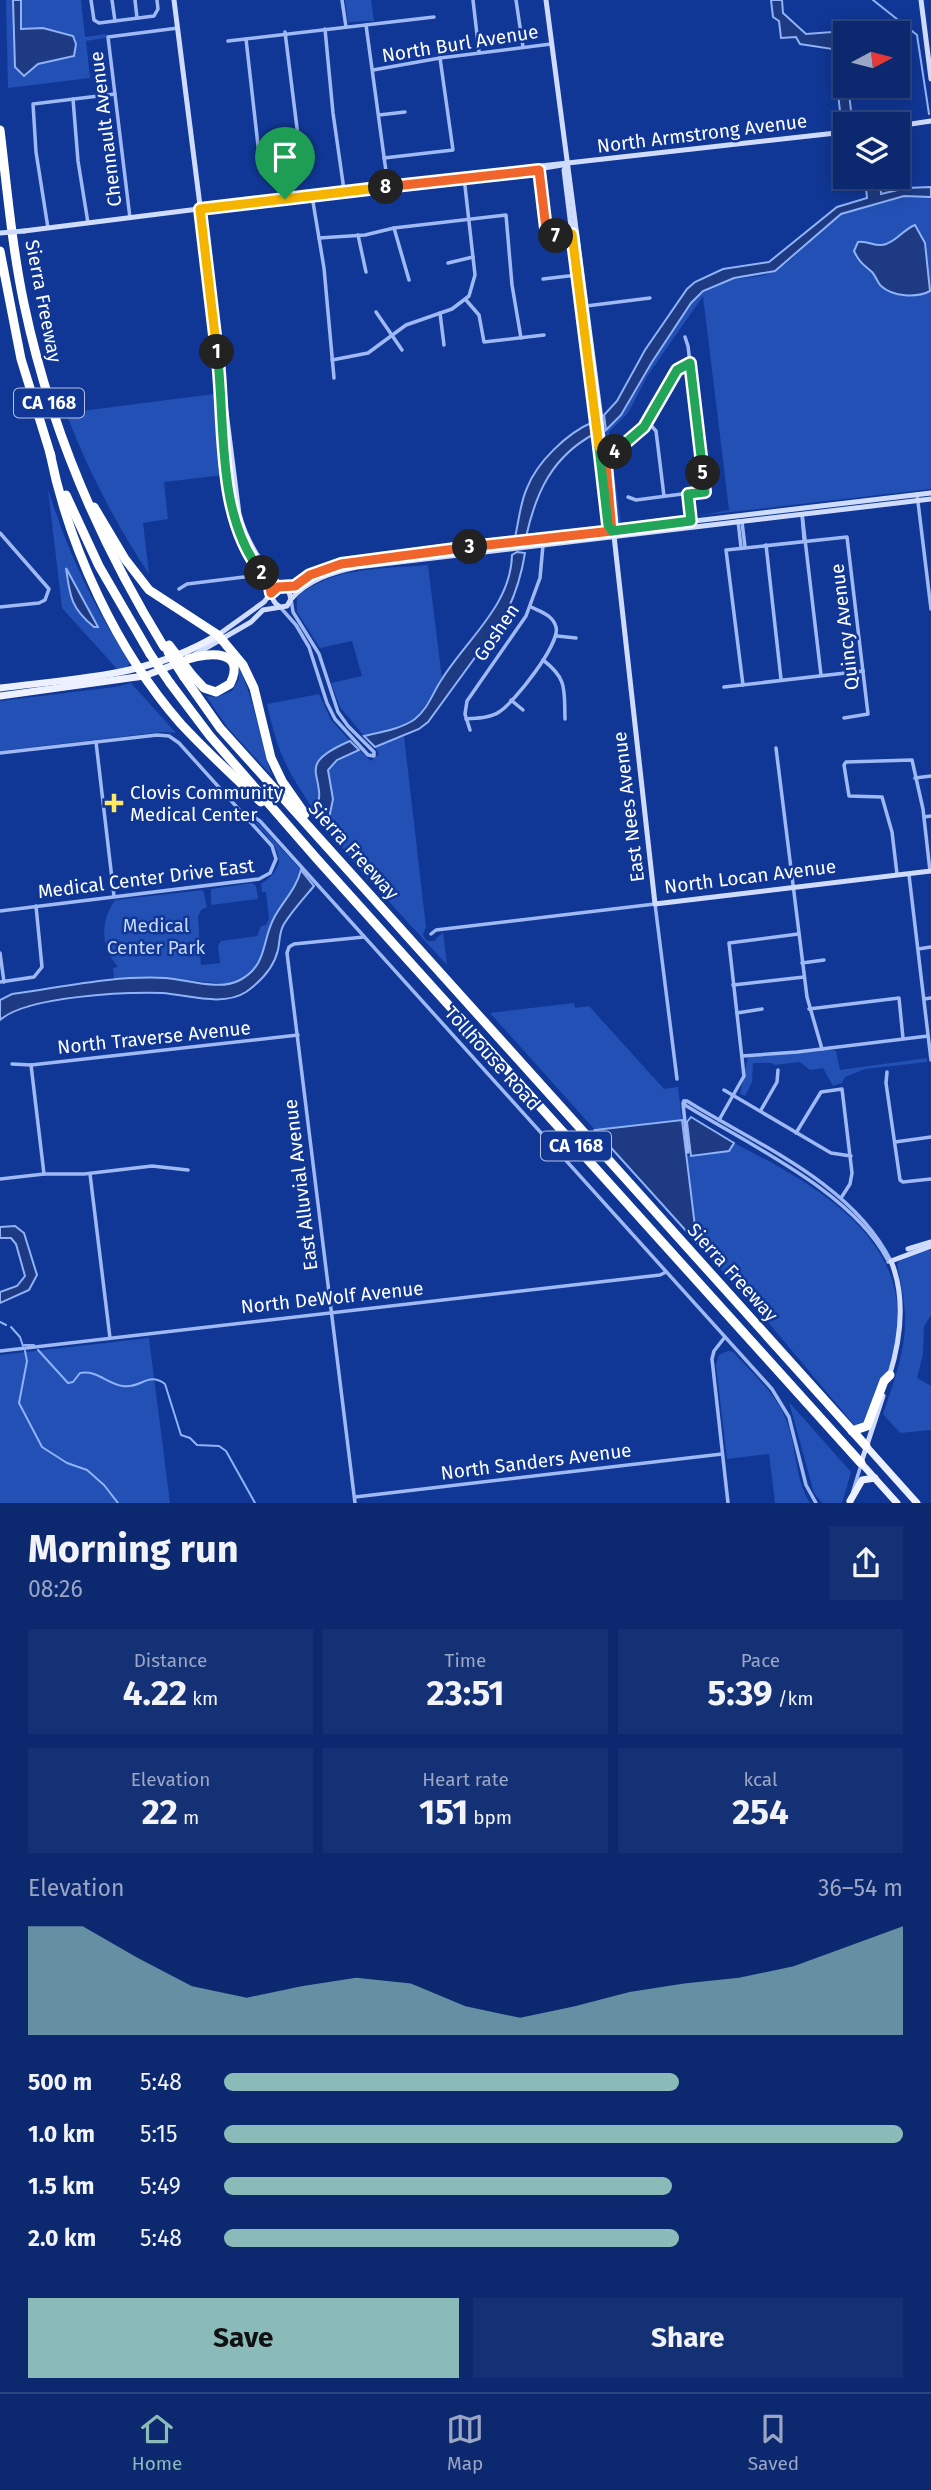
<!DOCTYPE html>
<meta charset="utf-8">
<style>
:root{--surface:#0c2970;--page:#153175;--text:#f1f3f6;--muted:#9aa6c3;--line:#2c4583;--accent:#8bbbb9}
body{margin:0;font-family:"Fira Sans",sans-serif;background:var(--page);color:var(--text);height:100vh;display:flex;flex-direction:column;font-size:26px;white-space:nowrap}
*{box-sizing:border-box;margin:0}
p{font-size:23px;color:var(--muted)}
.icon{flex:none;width:38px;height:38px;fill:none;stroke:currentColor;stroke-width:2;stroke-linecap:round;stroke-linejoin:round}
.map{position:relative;height:1503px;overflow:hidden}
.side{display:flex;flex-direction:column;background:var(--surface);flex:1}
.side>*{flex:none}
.needle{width:46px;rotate:83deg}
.fabs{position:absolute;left:833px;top:21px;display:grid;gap:14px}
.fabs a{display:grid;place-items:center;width:77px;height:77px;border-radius:0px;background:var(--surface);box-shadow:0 4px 18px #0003,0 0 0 2px var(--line);font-size:35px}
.pin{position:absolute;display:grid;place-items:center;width:60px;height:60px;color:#fff;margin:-72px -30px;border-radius:50% 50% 50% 0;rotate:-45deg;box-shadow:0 0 7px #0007}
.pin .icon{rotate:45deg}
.km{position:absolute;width:35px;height:35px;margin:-18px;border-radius:50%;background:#222;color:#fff;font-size:19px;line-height:35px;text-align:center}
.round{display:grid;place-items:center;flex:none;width:74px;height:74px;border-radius:0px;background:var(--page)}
.headline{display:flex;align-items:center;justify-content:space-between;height:119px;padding:0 28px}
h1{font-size:38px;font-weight:700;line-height:52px}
.figures{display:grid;grid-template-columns:repeat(3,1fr);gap:10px;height:119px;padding:7px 28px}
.figures div{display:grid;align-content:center;border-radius:0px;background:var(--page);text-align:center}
.figures b{font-size:35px;font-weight:700}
.figures small{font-size:19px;font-weight:400}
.figures p{font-size:19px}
.chart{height:196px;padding:14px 28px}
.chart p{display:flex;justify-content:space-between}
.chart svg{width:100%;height:126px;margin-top:7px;fill:var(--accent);opacity:.7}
.primary-button{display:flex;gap:14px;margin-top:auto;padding:14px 28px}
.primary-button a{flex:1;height:80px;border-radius:0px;background:var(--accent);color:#111;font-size:28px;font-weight:700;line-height:80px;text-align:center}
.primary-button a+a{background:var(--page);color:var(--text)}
ul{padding:0 28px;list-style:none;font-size:23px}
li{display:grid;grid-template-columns:112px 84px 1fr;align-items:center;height:52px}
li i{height:18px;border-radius:9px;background:var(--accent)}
.tab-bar{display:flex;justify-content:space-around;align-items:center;height:98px;border-top:2px solid var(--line);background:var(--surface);font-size:19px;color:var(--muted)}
.tab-bar a{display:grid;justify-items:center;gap:4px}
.tab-bar .on{color:var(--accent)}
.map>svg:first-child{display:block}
</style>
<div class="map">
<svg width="931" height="1503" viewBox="0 0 931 1503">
<rect width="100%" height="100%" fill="#103795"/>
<!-- green -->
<g fill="#2250b5">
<path d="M6,0H81L85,37L107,34L105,38L86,41L90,78L8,88Z"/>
<path d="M345,0H371L374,21L348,22Z"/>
<path d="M911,195L931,197V489L697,516L729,510L703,296L648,375L628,413L609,432L611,450L608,449L606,430C644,393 660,337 695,298C721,270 751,284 775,271C798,258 813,234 834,218C850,207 891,198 911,195Z"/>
<path d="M214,394L224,475L164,482L168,519L143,523L149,574C115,523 88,470 66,413Z"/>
<path d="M612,456L621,523L688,517L618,525L609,460Z"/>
<path d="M48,489C67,551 94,608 130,662L127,667L118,670L62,608Z"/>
<path d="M428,565L442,679L418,717L389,731L364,736L340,707L331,683L362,676L352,641L320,648L297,612V597C332,566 385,569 428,565Z"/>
<path d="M239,669C256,702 259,740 272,776L228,728L206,696L217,697L232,691L239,679Z"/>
<path d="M131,683L176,733L161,732L0,751V701L115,687Z"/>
<path d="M319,694L331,720L350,741C290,767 330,773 316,813C287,771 278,754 267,704Z"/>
<path d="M404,736L426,927L423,935L427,941H434L443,932L447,965L361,871L327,828L333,802L327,773L331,765L359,750L371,761L379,754L375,747Z"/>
<path d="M253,820L258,823L301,870C296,890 283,902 274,919C259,947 268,973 228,984L164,978L114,979L113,968L118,967C100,946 100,922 115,900L203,890L207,907L201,910L198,917L201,965L220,963L218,946L221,941L257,936L261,926L266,925L269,919L266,892H262L261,884C296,861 272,842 253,820Z"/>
<path d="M252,883L256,886L258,899L211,905V889Z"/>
<path d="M574,1003L575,1008L589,1006L664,1089L678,1087L682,1120L595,1130L490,1013Z"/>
<path d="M830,1050L836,1051L840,1070L927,1058V1062L865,1069L845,1077L842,1083L833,1086L823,1068L810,1070L800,1062L774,1065L772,1063H753L752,1082L745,1096L740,1094L748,1057Z"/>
<path d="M734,1143C818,1186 922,1242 893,1355C887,1379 874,1402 866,1425L855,1426L768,1322L697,1243L686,1156L729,1151Z"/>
<path d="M931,1250V1315L924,1326L923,1354L917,1378L931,1386V1430L900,1433L883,1414C894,1381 907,1348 905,1313C904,1296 900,1280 897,1264L899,1261L919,1251Z"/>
<path d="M149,1338L170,1503H0V1355Z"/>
<path d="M728,1351L733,1352C753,1374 779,1396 788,1425C797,1451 795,1479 810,1503H775L769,1454L727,1459L716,1365L719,1355Z"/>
<path d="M789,1402L851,1472L842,1503H822L814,1493Z"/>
</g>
<!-- water -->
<g fill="#1d3a82" stroke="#90b2f7" stroke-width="2">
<path d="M13,0H21V29L43,28L73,36L76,44L74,56L38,64L24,76L15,67Z"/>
<path d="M771,0H782L783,13L806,34L832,32L833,42L843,47L845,86H848L852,118L867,116L868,124H845V129H842L833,49L800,44L796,37L781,38L779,21L773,17Z"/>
<path d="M865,177H875L876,183L880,182L881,194L906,188L931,187V197L904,196L841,214L775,271L734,278L703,291L691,303L652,362L621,415L606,430L604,415L617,401L645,350L687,289L695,282L723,269L769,262L837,207L867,198Z"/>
<path d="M915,225L925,243L930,291C917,298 893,297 881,286C877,282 876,276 872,272C864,265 859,262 854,251L858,242C868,240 876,248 886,244C898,240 904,229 915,225Z"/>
<path d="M593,422L594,434C552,457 536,492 526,537H515C519,521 520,503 527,488C537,462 567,433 593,422Z"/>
<path d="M517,552L525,553C521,578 515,597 503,619L428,722L419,729L375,747L364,736C381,732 401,729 415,719C428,709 433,692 442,679C467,639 511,605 512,555Z"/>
<path d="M66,568L98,627H94C71,608 70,597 66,568Z"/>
<path d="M350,741L359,750L337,760L328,770L333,799L327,828L316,813C330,774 290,767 350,741Z"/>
<path d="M301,870L314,886C304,898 292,911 284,924C279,932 280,941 278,950C274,967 260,982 246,992C223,1007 188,995 162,993C125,992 27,996 0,1020V1000L12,994C63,987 115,975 166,978C189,980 220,991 240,980C269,964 261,940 275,916C284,900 296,889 301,870Z"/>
<path d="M691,1117L734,1143L729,1151L691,1156L687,1122Z"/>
<path d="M682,1120L697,1243L595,1130Z"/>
<path d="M15,1226L24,1233L37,1275L29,1290L0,1303V1292L17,1286L25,1276L16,1244L11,1238H0V1227Z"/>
</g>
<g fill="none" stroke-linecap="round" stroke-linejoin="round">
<!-- stream -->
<g stroke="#90b2f7" stroke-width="2">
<path d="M873,0L917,35L929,114"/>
<path d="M0,1322L6,1325"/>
<path d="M11,1327L20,1337L23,1346"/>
<path d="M24,1345H34"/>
<path d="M38,1350L68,1383L73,1382L80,1373C98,1370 107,1384 123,1386C141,1389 148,1371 165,1384L181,1435L190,1438L197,1445L219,1446L226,1451L255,1503"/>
<path d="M25,1351L27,1361L19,1403L42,1447L67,1463L87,1470L104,1485L118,1503"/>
</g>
<!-- street -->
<g stroke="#9fb9f4" stroke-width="3.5">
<path d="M91,0L94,20L99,23L154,16L158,9L157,0"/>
<path d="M112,0L115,21"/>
<path d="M135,0L137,18"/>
<path d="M342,0L346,27"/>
<path d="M473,0L479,52"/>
<path d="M516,0L523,47"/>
<path d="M366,25L388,186"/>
<path d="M325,29L333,113L344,190"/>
<path d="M246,39L261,172L302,168L285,32"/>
<path d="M228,41L434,17"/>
<path d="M373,70L440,58L551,44"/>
<path d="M73,99L78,161L88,223"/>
<path d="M379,115L405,112"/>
<path d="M384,158L453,150L440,58"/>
<path d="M539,170L547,237L571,234"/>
<path d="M282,171L285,199"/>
<path d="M312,196L324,268L334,378"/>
<path d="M130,218L108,37L178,28"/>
<path d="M48,228L36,152L33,104L115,94"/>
<path d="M394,228L409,280"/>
<path d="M358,235L366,272"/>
<path d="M319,238L365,235L394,228L506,215L512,285L521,338"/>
<path d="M448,263L473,257"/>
<path d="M543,279L577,275"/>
<path d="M466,300L479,315L484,342L544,335"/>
<path d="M586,306L650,298"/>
<path d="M376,312L402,350"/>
<path d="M440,313L444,345"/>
<path d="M332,360L368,353L406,325L452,309L469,296L475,275L464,177"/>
<path d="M648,422L656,431L664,496"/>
<path d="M605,454C656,444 657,368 690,363"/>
<path d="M688,493L691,521"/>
<path d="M692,493L695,521"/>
<path d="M917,494L931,609"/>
<path d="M628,497L636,500L705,491L688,346L685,337"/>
<path d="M802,514L821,675"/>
<path d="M802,514L804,539"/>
<path d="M738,521L741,547"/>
<path d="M742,522L745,547"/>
<path d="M0,533L49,589L45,600L39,603L0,607"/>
<path d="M766,545L781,679"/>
<path d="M179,589L187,584L244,577L259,570"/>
<path d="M280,607L296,625L309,647L327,703L335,719L368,755L374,756V752L348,726L338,712L319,654L293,612L291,599"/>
<path d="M557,636L576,638"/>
<path d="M543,660C568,679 564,690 565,719"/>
<path d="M743,685L726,550L847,537L868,714L844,718"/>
<path d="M724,687L863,671"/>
<path d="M511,700L523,710"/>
<path d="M466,719C477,718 490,718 499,712C514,703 561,643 556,627C553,615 541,612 531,607"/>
<path d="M470,730L465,714L467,701L526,616L540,578L543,545"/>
<path d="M96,742L114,896"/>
<path d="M776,748L807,997L822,1049"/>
<path d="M0,753L157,735L169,736L179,743L272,846L276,859L270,873L259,879L0,911"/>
<path d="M915,778L931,776"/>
<path d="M924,817L931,816"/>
<path d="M248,819L254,817L260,821L772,1389L789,1417L806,1485L816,1503"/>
<path d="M897,874L892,832L882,797L849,796L844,765L846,762L912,760L923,809L930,871"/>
<path d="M909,875L931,1060"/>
<path d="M431,934L436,930L655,904L677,1079"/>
<path d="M918,949L931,947"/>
<path d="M0,953L4,982"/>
<path d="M802,963L824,960"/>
<path d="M0,982L34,977L42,967L36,906"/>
<path d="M733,985L804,977"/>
<path d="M924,999L931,998"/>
<path d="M809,1009L899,998L903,1038"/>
<path d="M737,1013L762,1009"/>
<path d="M742,1056L797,1052L928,1036"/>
<path d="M12,1064L31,1065L298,1035"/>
<path d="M31,1065L44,1174"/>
<path d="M887,1072L886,1083L900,1180L903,1182L931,1179"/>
<path d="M724,1090L831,1153L851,1156"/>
<path d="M684,1101H687C758,1145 852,1183 891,1261L888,1262"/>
<path d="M684,1101L685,1105C749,1145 852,1192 887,1259"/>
<path d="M683,1103L688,1152"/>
<path d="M761,1110L777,1082L778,1070"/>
<path d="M719,1120L744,1076L729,943L798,934"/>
<path d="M796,1133L821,1092L842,1089L852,1173L850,1184L841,1198"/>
<path d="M895,1142L931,1137"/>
<path d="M90,1174L110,1338"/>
<path d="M0,1179L44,1174H84L152,1166L188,1170"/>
<path d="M725,1337L714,1351L712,1359L728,1503"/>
<path d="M0,1351L660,1275L666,1272"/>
<path d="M853,1491L861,1465"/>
<path d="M355,1497L722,1454"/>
<path d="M355,1503L287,953L289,947L294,944L364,937"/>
</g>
<!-- secondary -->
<g stroke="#cfdcfd" stroke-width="5">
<path d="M174,0L239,514C246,541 263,568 283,587L295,585L317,572L355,561L931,493"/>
<path d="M546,0L601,419L655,904L931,871"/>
<path d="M921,0L931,79"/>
<path d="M898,126L931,121"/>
<path d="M566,166L564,170L608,526L612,531"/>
<path d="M513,173L562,165"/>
<path d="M24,231L541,166L845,132"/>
<path d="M222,390C216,403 231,511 237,529C244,548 256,562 267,579C274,589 268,600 280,607"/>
<path d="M291,599C308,580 332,572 357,567L931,499"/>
<path d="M194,655L251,622L263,610L287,606L291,599L289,592L283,587L275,588L264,602L218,635"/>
<path d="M908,1249L931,1242"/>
<path d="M889,1377C901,1339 906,1298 891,1261L931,1246"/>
<path d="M861,1463L883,1396"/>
</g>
<!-- primary -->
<g stroke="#ecf0ff" stroke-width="7">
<path d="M0,688C79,678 148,677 218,635"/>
<path d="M0,696L144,676L181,662"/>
<path d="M866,1446L917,1503"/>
<path d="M861,1463L897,1503"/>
<path d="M850,1501L862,1480L875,1478"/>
</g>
<!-- highway -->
<g stroke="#fff" stroke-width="9">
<path d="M0,130C7,188 12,247 24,304C50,428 98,540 164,647"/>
<path d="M0,251L21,359L51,456"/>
<path d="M50,453C69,548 117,651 181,724C206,751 234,777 261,802"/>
<path d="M66,495L99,566L150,654"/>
<path d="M94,507L125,559L149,590L218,635L243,665L254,688L271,758L282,781L305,814"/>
<path d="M188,659C209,652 247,650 230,684L216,692L204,688L192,675"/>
<path d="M184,677L220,728L866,1446"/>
<path d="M170,683L210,736L317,859L861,1463"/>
<path d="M852,1431L867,1426L884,1381L890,1375"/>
</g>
<!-- secondary-bridge -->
<path stroke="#cfdcfd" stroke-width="5" d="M0,233L24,231"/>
<!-- highway-bridge -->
<g stroke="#fff" stroke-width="9">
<path d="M169,645L192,675"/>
<path d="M168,652L184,677"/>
<path d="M150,654L170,683"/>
</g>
</g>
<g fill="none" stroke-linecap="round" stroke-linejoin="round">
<defs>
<path id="split-1" d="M217,352L200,209L285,199"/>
<path id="split-2" d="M217,352C226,421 215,515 262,573"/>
<path id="split-3" d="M262,573L269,581L271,593L278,587L295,586L310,575L341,564L470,547"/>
<path id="split-4" d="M470,547L612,531L605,454L615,452"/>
<path id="split-5" d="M615,452L644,427L677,370L690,363L703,473"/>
<path id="split-6" d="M599,447L608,525L612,531L691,521L688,494L705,492L703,473"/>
<path id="split-7" d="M556,236L572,234L599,447"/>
<path id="split-8" d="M386,187L539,170L547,237L556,236"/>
<path id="split-9" d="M285,199L386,187"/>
</defs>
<!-- split-1 casing -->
<use href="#split-1" stroke="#fff" stroke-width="14"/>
<!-- split-2 casing -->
<use href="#split-2" stroke="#fff" stroke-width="14"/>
<!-- split-3 casing -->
<use href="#split-3" stroke="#fff" stroke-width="14"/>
<!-- split-4 casing -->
<use href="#split-4" stroke="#fff" stroke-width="14"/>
<!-- split-5 casing -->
<use href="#split-5" stroke="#fff" stroke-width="14"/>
<!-- split-6 casing -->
<use href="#split-6" stroke="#fff" stroke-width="14"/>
<!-- split-7 casing -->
<use href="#split-7" stroke="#fff" stroke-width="14"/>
<!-- split-8 casing -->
<use href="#split-8" stroke="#fff" stroke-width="14"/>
<!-- split-9 casing -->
<use href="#split-9" stroke="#fff" stroke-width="14"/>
<!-- split-1 -->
<use href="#split-1" stroke="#f5b400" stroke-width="9"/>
<!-- split-2 -->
<use href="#split-2" stroke="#22a559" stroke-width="9"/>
<!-- split-3 -->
<use href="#split-3" stroke="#f0652b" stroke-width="9"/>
<!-- split-4 -->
<use href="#split-4" stroke="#f0652b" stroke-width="9"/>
<!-- split-5 -->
<use href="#split-5" stroke="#22a559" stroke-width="9"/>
<!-- split-6 -->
<use href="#split-6" stroke="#22a559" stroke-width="9"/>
<!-- split-7 -->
<use href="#split-7" stroke="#f5b400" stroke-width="9"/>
<!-- split-8 -->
<use href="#split-8" stroke="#f0652b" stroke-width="9"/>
<!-- split-9 -->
<use href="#split-9" stroke="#f5b400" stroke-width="9"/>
</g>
<!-- markers -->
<path fill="#ffe862" stroke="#103795" stroke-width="2.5" d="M110.5 792.5h7v7h7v7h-7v7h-7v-7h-7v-7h7z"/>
<g text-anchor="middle" stroke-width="5" stroke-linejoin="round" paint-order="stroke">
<!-- shield labels -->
<g fill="#103795" stroke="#b7c3df" stroke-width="2">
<rect x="14" y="388.5" width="70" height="29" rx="5"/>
<rect x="541" y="1131.5" width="70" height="29" rx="5"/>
</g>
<g font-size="18" font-weight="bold" fill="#fff">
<text x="49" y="409">CA 168</text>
<text x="576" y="1152">CA 168</text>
</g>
<!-- street labels -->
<g font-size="19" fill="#fff" stroke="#103795">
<text transform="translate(460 43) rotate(-9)" y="7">North Burl Avenue</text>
<text transform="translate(105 129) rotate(-97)" y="7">Chennault Avenue</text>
<text transform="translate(702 133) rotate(-7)" y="7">North Armstrong Avenue</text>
<text transform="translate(44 301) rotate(79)" y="7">Sierra Freeway</text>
<text transform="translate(844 627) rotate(-97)" y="7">Quincy Avenue</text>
<text transform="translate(496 632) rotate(-56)" y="7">Goshen</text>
<text transform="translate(628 807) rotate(-97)" y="7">East Nees Avenue</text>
<text transform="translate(354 850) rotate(48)" y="7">Sierra Freeway</text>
<text transform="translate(750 876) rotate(-7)" y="7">North Locan Avenue</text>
<text transform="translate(146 878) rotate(-7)" y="7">Medical Center Drive East</text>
<text transform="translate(154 1037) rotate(-6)" y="7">North Traverse Avenue</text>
<text transform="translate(493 1058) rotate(48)" y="7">Tollhouse Road</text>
<text transform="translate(300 1185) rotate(-97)" y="7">East Alluvial Avenue</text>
<text transform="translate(733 1272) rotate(48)" y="7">Sierra Freeway</text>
<text transform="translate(332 1297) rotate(-6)" y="7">North DeWolf Avenue</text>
<text transform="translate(536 1461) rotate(-7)" y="7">North Sanders Avenue</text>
</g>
<!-- poi labels -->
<g font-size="19" fill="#fff" stroke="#103795" text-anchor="start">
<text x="130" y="799">Clovis Community<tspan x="130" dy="22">Medical Center</tspan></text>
</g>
<!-- park labels -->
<g font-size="19" fill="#c7d8fe" stroke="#103795">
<text x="156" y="932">Medical<tspan x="156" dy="22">Center Park</tspan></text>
</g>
</g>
</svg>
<div class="fabs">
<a><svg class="needle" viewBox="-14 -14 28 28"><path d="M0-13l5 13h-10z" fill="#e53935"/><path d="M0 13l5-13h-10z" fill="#9aa6c3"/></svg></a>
<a><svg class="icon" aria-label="layers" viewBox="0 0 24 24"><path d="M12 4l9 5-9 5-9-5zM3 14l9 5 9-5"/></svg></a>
</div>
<div class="pin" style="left:285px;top:199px;background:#1e9e55"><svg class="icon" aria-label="arrive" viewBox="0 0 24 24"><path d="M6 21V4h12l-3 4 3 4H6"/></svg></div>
<b class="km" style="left:217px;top:352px">1</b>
<b class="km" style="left:262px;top:573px">2</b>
<b class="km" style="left:470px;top:547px">3</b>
<b class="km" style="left:615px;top:452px">4</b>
<b class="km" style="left:703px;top:473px">5</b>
<b class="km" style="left:556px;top:236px">7</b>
<b class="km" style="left:386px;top:187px">8</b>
</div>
<section class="side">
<div class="headline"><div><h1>Morning run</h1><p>08:26</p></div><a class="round"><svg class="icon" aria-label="share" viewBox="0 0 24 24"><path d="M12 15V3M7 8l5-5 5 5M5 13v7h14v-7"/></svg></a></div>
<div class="figures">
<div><p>Distance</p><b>4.22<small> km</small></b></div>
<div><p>Time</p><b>23:51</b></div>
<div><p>Pace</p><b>5:39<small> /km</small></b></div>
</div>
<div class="figures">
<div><p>Elevation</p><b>22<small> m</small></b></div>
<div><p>Heart rate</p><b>151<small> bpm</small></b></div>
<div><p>kcal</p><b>254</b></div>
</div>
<div class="chart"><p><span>Elevation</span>36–54 m</p>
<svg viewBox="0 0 160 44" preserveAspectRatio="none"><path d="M0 44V6L10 6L20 17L30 27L40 31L50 27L60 24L70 26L80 34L90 38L100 34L110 29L120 26L130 24L140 20L150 13L160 6V44z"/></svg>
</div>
<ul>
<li><b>500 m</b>5:48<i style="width:67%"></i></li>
<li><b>1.0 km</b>5:15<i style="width:100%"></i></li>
<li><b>1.5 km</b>5:49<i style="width:66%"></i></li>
<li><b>2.0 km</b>5:48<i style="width:67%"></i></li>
</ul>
<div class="primary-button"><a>Save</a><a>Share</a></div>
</section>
<nav class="tab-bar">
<a class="on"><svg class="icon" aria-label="home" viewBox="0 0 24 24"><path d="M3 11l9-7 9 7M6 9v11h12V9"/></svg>Home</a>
<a><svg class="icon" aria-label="map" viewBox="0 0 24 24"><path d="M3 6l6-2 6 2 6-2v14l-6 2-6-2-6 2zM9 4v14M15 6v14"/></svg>Map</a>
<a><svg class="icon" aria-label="saved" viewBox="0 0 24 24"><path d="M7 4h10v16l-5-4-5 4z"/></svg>Saved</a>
</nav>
